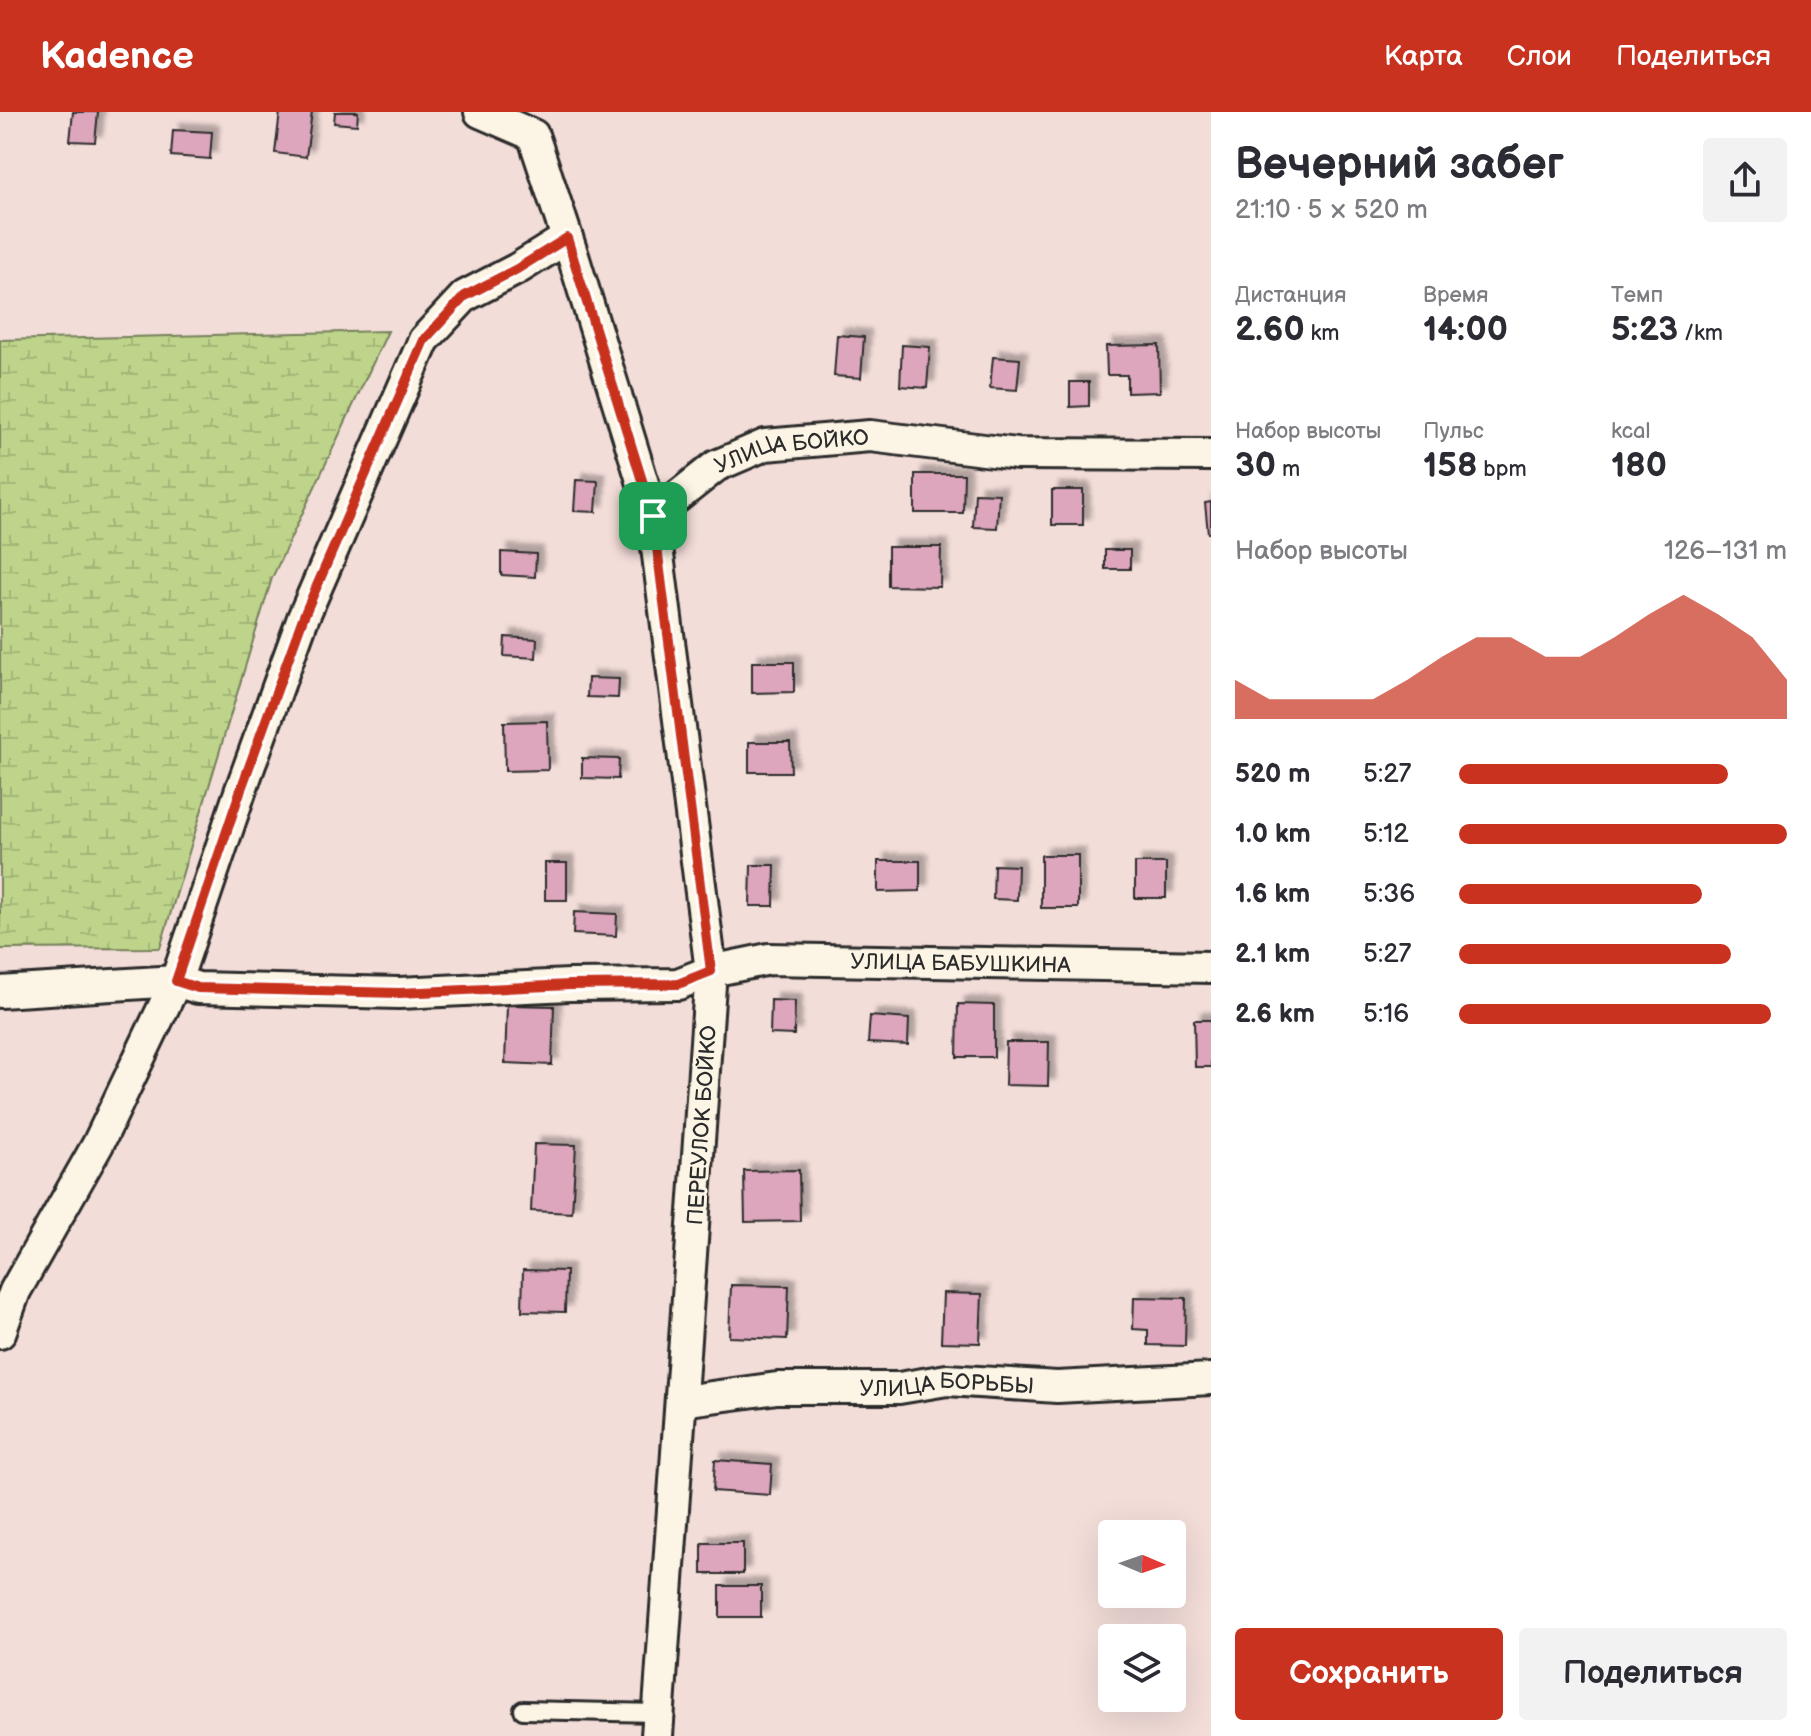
<!DOCTYPE html>
<html lang="ru">
<meta charset="utf-8">
<style>
:root{--surface:#fff;--page:#f2f2f3;--text:#2b2b33;--muted:#7c7c81;--accent:#c8321e}
body{margin:0;font-family:"Balsamiq Sans",sans-serif;background:var(--page);color:var(--text);height:100vh;display:flex;flex-direction:column;font-size:30px;white-space:nowrap}
*{box-sizing:border-box;margin:0}
p{font-size:26px;color:var(--muted)}
.icon{flex:none;width:44px;height:44px;fill:none;stroke:currentColor;stroke-width:2;stroke-linecap:round;stroke-linejoin:round}
.map{position:relative;flex:1;overflow:hidden}
.side{display:flex;flex-direction:column;background:var(--surface);width:600px}
.side>*{flex:none}
.needle{width:52px;rotate:92deg}
.controls{position:absolute;left:1098px;top:1408px;display:grid;gap:16px}
.controls a{display:grid;place-items:center;width:88px;height:88px;border-radius:8px;background:var(--surface);box-shadow:0 8px 32px #0002;font-size:40px}
.pin{position:absolute;display:grid;place-items:center;width:68px;height:68px;color:#fff;margin:-34px;border-radius:16px;box-shadow:0 4px 12px #0006}
.round{display:grid;place-items:center;flex:none;width:84px;height:84px;border-radius:8px;background:var(--page)}
.head{display:flex;align-items:center;justify-content:space-between;height:136px;padding:0 24px}
h1{font-size:44px;font-weight:600;line-height:60px}
.figures{display:grid;grid-template-columns:repeat(3,1fr);gap:12px;height:136px;padding:8px 24px}
.figures div{display:grid;align-content:center}
.figures b{font-size:34px;font-weight:600}
.figures small{font-size:22px;font-weight:400}
.figures p{font-size:22px}
.chart{height:224px;padding:16px 24px}
.chart p{display:flex;justify-content:space-between}
.chart svg{width:100%;height:144px;margin-top:8px;fill:var(--accent);opacity:.7}
.action{display:flex;gap:16px;margin-top:auto;padding:16px 24px}
.action a{flex:1;height:92px;border-radius:8px;background:var(--accent);color:#fff;font-size:32px;font-weight:600;line-height:92px;text-align:center}
.action a+a{background:var(--page);color:var(--text)}
ul{padding:0 24px;list-style:none;font-size:26px}
li{display:grid;grid-template-columns:128px 96px 1fr;align-items:center;height:60px}
li i{height:20px;border-radius:10px;background:var(--accent)}
header{display:flex;align-items:center;gap:48px;box-sizing:border-box;height:112px;padding:0 40px;background:var(--accent);color:#fff}
header strong{font-size:38px}
nav{display:flex;gap:44px;margin-inline-start:auto;font-size:28px}
main{display:flex;flex:1;min-height:0}
.map>svg:first-child{display:block}
</style>
<header>
<strong>Kadence</strong>
<nav><a>Карта</a><a>Слои</a><a>Поделиться</a></nav>
</header>
<main>
<div class="map">
<svg width="1211" height="1624" viewBox="0 0 1211 1624">
<defs>
<pattern id="wetland-marsh" width="20" height="14" patternUnits="userSpaceOnUse" patternTransform="scale(2)"><rect width="20" height="14" fill="#bed48a"/><path d="M1 5h8M5 5V1M11 12h8M15 12V8" fill="none" stroke="#a3b677"/></pattern>
<filter id="shadow"><feDropShadow dx="7" dy="-7" stdDeviation="2" flood-color="#0004"/></filter>
</defs>
<rect width="100%" height="100%" fill="#f3ddd9"/>
<filter id="ink" filterUnits="userSpaceOnUse"><feTurbulence type="fractalNoise" baseFrequency=".0125" numOctaves="2"/><feDisplacementMap in="SourceGraphic" scale="16" xChannelSelector="R" yChannelSelector="G"/><feConvolveMatrix kernelMatrix="1 2 1 2 8 2 1 2 1" color-interpolation-filters="sRGB"/></filter>
<g filter="url(#ink)">
<!-- wetland -->
<path fill="url(#wetland-marsh)" stroke="#74805a" stroke-width="2" d="M388,219L272,466L160,836L0,837V228Z"/>
<!-- building -->
<g fill="#dda6bc" stroke="#2b2b2b" stroke-width="2" filter="url(#shadow)">
<path d="M73,0H98L95,30L70,29Z"/>
<path d="M280,0H312L306,45L275,41Z"/>
<path d="M335,0H358L357,13L334,11Z"/>
<path d="M173,18L212,20L210,47L171,44Z"/>
<path d="M837,223L864,225L861,266L834,264Z"/>
<path d="M902,233L930,235L927,276L900,274Z"/>
<path d="M1159,233L1160,280L1127,281V263H1107L1106,234Z"/>
<path d="M993,245L1020,247L1017,278L990,276Z"/>
<path d="M1070,270H1089V294L1070,295Z"/>
<path d="M915,362H964L963,401H915Z"/>
<path d="M576,368L598,369L596,400L574,399Z"/>
<rect x="1052" y="378" width="31" height="35"/>
<path d="M975,381L999,382L997,416L973,415Z"/>
<path d="M1211,390V421H1208L1205,391Z"/>
<path d="M888,435H941L940,475L888,474Z"/>
<rect x="1105" y="438" width="25" height="19"/>
<path d="M501,440L536,442L535,465L501,463Z"/>
<path d="M505,525L537,527L536,546L504,544Z"/>
<path d="M752,550H794V580L752,581Z"/>
<path d="M588,566L619,567L618,586L587,585Z"/>
<path d="M547,609L548,658L505,659L504,610Z"/>
<path d="M749,630H790L791,660H749Z"/>
<path d="M582,646L619,647L618,667L582,666Z"/>
<rect x="1041" y="743" width="37" height="53"/>
<path d="M878,749H920V779L878,780Z"/>
<rect x="545" y="751" width="22" height="37"/>
<rect x="1135" y="751" width="31" height="35"/>
<path d="M751,753H775L774,794H750Z"/>
<path d="M994,753L1018,754L1017,788L993,787Z"/>
<path d="M574,800L617,802L616,824L573,822Z"/>
<path d="M771,888L795,889L794,923L770,922Z"/>
<path d="M958,892L994,893V945H957Z"/>
<path d="M507,893L554,894L552,953L505,951Z"/>
<path d="M870,904L909,907L908,933L868,931Z"/>
<path d="M1194,908H1211V955H1195Z"/>
<path d="M1006,930H1049L1048,974L1005,973Z"/>
<path d="M534,1032L576,1033L572,1101L531,1099Z"/>
<path d="M799,1058L800,1109L745,1110L744,1059Z"/>
<path d="M523,1158L566,1159L565,1200L522,1199Z"/>
<path d="M731,1173L789,1174L787,1227L729,1225Z"/>
<path d="M943,1181L982,1182L980,1231L941,1230Z"/>
<path d="M1134,1185L1186,1186L1185,1234L1148,1233V1218L1133,1217Z"/>
<path d="M715,1348L772,1352L770,1383L713,1379Z"/>
<rect x="702" y="1431" width="41" height="31"/>
<rect x="720" y="1474" width="41" height="31"/>
</g>
<g fill="none" stroke-linecap="round" stroke-linejoin="round">
<defs>
<path id="service" d="M523,1598L657,1601"/>
<g id="minor">
<path id="s1" d="M480,0L533,23L574,147L653,404L716,354L765,333L870,324L1017,342L1211,343"/>
<path d="M653,404L711,859L657,1624"/>
<path id="s2" d="M0,880L176,869L198,876L399,881L570,873L678,872L711,859L769,847L1211,855"/>
<path d="M0,1221L15,1179L98,1032L176,869L240,680L303,506L424,228L465,184L517,157L567,126"/>
<path id="s3" d="M682,1289L777,1276H899L947,1268L1057,1275L1211,1267"/>
</g>
</defs>
<!-- service casing -->
<use href="#service" stroke="#2b2b2b" stroke-width="22"/>
<!-- minor casing -->
<use href="#minor" stroke="#2b2b2b" stroke-width="36"/>
<!-- service -->
<use href="#service" stroke="#fcf5e5" stroke-width="16"/>
<!-- minor -->
<use href="#minor" stroke="#fcf5e5" stroke-width="30"/>
</g>
</g>
<g fill="none" stroke-linecap="round" stroke-linejoin="round" filter="url(#ink)">
<defs>
<path id="route" d="M567,126L653,404L711,859L678,872L570,873L399,881L198,876L176,869L240,680L303,506L424,228L465,184L517,157Z"/>
</defs>
<!-- route casing -->
<use href="#route" stroke="#fff" stroke-width="16"/>
<!-- route -->
<use href="#route" stroke="#c8321e" stroke-width="10"/>
</g>
<g text-anchor="middle" stroke-width="6" stroke-linejoin="round" paint-order="stroke">
<!-- street labels -->
<g font-size="22" fill="#2b2b2b" stroke="#fcf5e5">
<text dy="8" stroke="none"><textPath href="#s1" startOffset="616">УЛИЦА БОЙКО</textPath></text>
<text dy="8" stroke="none"><textPath href="#s2" startOffset="966">УЛИЦА БАБУШКИНА</textPath></text>
<text transform="translate(701 1013) rotate(-86)" y="8">ПЕРЕУЛОК БОЙКО</text>
<text dy="8" stroke="none"><textPath href="#s3" startOffset="266">УЛИЦА БОРЬБЫ</textPath></text>
</g>
</g>
</svg>
<div class="controls">
<a><svg class="needle" viewBox="-14 -14 28 28"><path d="M0-13l5 13h-10z" fill="#e53935"/><path d="M0 13l5-13h-10z" fill="#7c7c81"/></svg></a>
<a><svg class="icon" aria-label="layers" viewBox="0 0 24 24"><path d="M12 4l9 5-9 5-9-5zM3 14l9 5 9-5"/></svg></a>
</div>
<div class="pin" style="left:653px;top:404px;background:#1e9e55"><svg class="icon" aria-label="arrive" viewBox="0 0 24 24"><path d="M6 21V4h12l-3 4 3 4H6"/></svg></div>
</div>
<section class="side">
<div class="head"><div><h1>Вечерний забег</h1><p>21:10 · 5 × 520 m</p></div><a class="round"><svg class="icon" aria-label="share" viewBox="0 0 24 24"><path d="M12 15V3M7 8l5-5 5 5M5 13v7h14v-7"/></svg></a></div>
<div class="figures">
<div><p>Дистанция</p><b>2.60<small> km</small></b></div>
<div><p>Время</p><b>14:00</b></div>
<div><p>Темп</p><b>5:23<small> /km</small></b></div>
</div>
<div class="figures">
<div><p>Набор высоты</p><b>30<small> m</small></b></div>
<div><p>Пульс</p><b>158<small> bpm</small></b></div>
<div><p>kcal</p><b>180</b></div>
</div>
<div class="chart"><p><span>Набор высоты</span>126–131 m</p>
<svg viewBox="0 0 160 44" preserveAspectRatio="none"><path d="M0 44V32L10 38L20 38L30 38L40 38L50 32L60 25L70 19L80 19L90 25L100 25L110 19L120 12L130 6L140 12L150 19L160 32V44z"/></svg>
</div>
<ul>
<li><b>520 m</b>5:27<i style="width:82%"></i></li>
<li><b>1.0 km</b>5:12<i style="width:100%"></i></li>
<li><b>1.6 km</b>5:36<i style="width:74%"></i></li>
<li><b>2.1 km</b>5:27<i style="width:83%"></i></li>
<li><b>2.6 km</b>5:16<i style="width:95%"></i></li>
</ul>
<div class="action"><a>Сохранить</a><a>Поделиться</a></div>
</section>
</main>
